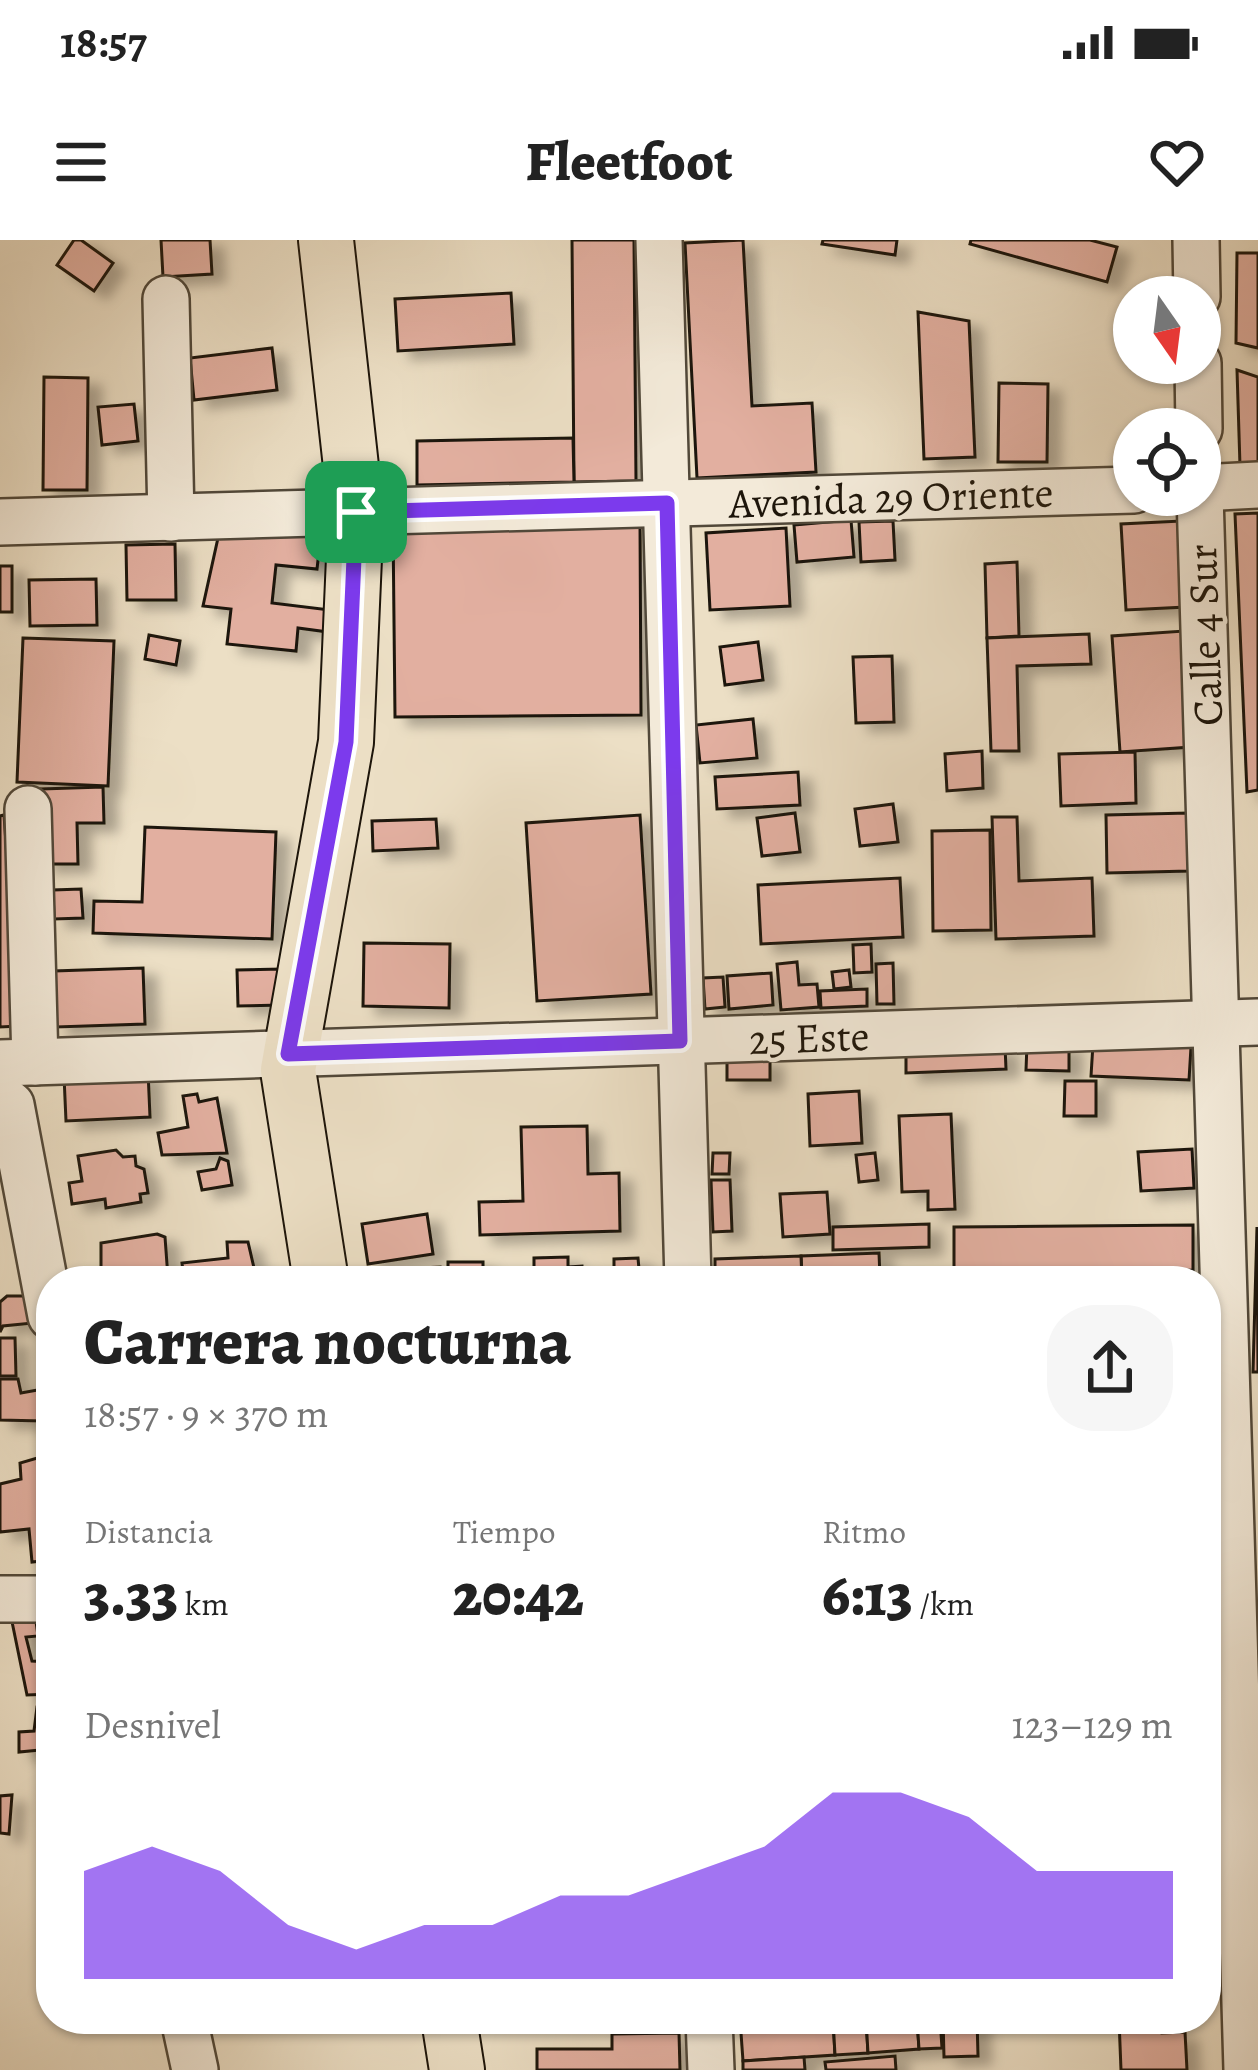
<!DOCTYPE html>
<html lang="es">
<meta charset="utf-8">
<style>
:root{--surface:#fff;--page:#f6f6f6;--text:#222;--muted:#767676;--accent:#7c3aed}
body{margin:0;font-family:Alegreya,serif;background:var(--page);color:var(--text);height:100vh;display:flex;flex-direction:column;font-size:45px;white-space:nowrap}
*{box-sizing:border-box;margin:0}
p{font-size:39px;color:var(--muted)}
.icon{flex:none;width:66px;height:66px;fill:none;stroke:currentColor;stroke-width:2;stroke-linecap:round;stroke-linejoin:round}
.map{position:relative;flex:1;overflow:hidden}
.details{position:absolute;left:36px;top:1026px;width:1185px;height:768px;display:flex;flex-direction:column;background:var(--surface);border-radius:48px;box-shadow:0 3px 9px #0004}
.details>*{flex:none}
.needle{width:78px;rotate:166deg}
.fabs{position:absolute;left:1113px;top:36px;display:grid;gap:24px}
.fabs a{display:grid;place-items:center;width:108px;height:108px;border-radius:50%;background:var(--surface);box-shadow:0 3px 9px #0004;font-size:60px}
.pin{position:absolute;display:grid;place-items:center;width:102px;height:102px;color:#fff;margin:-51px;border-radius:24px;box-shadow:0 6px 18px #0006}
.round{display:grid;place-items:center;flex:none;width:126px;height:126px;border-radius:48px;background:var(--page)}
.headline{display:flex;align-items:center;justify-content:space-between;height:204px;padding:0 48px}
h1{font-size:66px;font-weight:800;line-height:90px}
.figures{display:grid;grid-template-columns:repeat(3,1fr);gap:18px;height:204px;padding:12px 48px}
.figures div{display:grid;align-content:center}
.figures b{font-size:60px;font-weight:800}
.figures small{font-size:33px;font-weight:400}
.figures p{font-size:33px}
.chart{height:336px;padding:24px 48px}
.chart p{display:flex;justify-content:space-between}
.chart svg{width:100%;height:216px;margin-top:12px;fill:var(--accent);opacity:.7}
.status{display:flex;justify-content:space-between;align-items:center;height:84px;padding:0 60px;background:var(--surface);direction:ltr}
.status svg{height:33px;fill:currentColor}
header{display:flex;justify-content:space-between;align-items:center;height:156px;padding:0 48px;background:var(--surface);font-size:54px;font-weight:800}
.map>svg:first-child{display:block}
</style>
<div class="status"><b>18:57</b><svg viewBox="0 0 49 12"><path d="M0 12V9h3v3zM5 12V6h3v6zM10 12V3h3v9zM15 12V0h3v12zM26 1h20v11H26zM47 4h2v5h-2z"/></svg></div>
<header><svg class="icon" aria-label="menu" viewBox="0 0 24 24"><path d="M4 6h16M4 12h16M4 18h16"/></svg>Fleetfoot<svg class="icon" aria-label="heart" viewBox="0 0 24 24"><path d="M12 20l-8-8c-3-5 5-10 8-4 3-6 11-1 8 4z"/></svg></header>
<div class="map">
<svg width="1258" height="1830" viewBox="0 0 1258 1830">
<defs>
<filter id="shadow"><feDropShadow dx="13" dy="8" stdDeviation="6" flood-color="#0004"/></filter>
</defs>
<rect width="100%" height="100%" fill="#ecdfc5"/>
<filter id="stains"><feTurbulence type="fractalNoise" baseFrequency=".00167" numOctaves="4"/><feColorMatrix values="0 0 0 0 .2 0 0 0 0 .09 0 0 0 0 .02 0 0 0 .5 -.17"/></filter>
<radialGradient id="worn" r=".72"><stop offset=".6" stop-color="#630" stop-opacity="0"/><stop offset="1" stop-color="#630" stop-opacity=".3"/></radialGradient>
<!-- building -->
<g fill="#e2afa0" stroke="#1d150a" stroke-width="3" filter="url(#shadow)">
<path d="M74,0H81L113,23L94,51L57,25Z"/>
<path d="M161,0H210L212,34L163,37Z"/>
<path d="M572,0H634L636,241L574,242Z"/>
<path d="M743,0L752,166L812,163L816,232L697,238L685,3Z"/>
<path d="M823,0H897L895,15L822,4Z"/>
<path d="M971,0H1090L1117,7L1107,42L970,4Z"/>
<path d="M1237,13H1258V108L1236,103Z"/>
<path d="M511,53L514,104L398,111L395,59Z"/>
<path d="M918,72L969,81L975,217L924,219Z"/>
<path d="M272,108L277,150L194,160L190,118Z"/>
<path d="M1237,130L1258,137V225L1240,226Z"/>
<path d="M44,137L88,138L87,250H43Z"/>
<path d="M999,143L1048,144L1047,222H998Z"/>
<path d="M134,164L138,201L102,205L98,167Z"/>
<path d="M573,198L574,242L417,245V201Z"/>
<path d="M1258,273V550L1247,552L1235,274Z"/>
<path d="M851,280L854,317L797,322L794,285Z"/>
<path d="M893,281L895,320L861,322L859,282Z"/>
<path d="M1181,281L1186,367L1126,370L1121,284Z"/>
<path d="M640,283L641,475L395,477L393,286Z"/>
<path d="M786,288L790,366L710,370L706,293Z"/>
<path d="M321,294L317,329L276,325L272,363L330,370L328,392L298,388L296,411L227,404L231,369L203,366L218,298Z"/>
<path d="M175,304L176,360H127L126,305Z"/>
<path d="M1017,322L1019,396L987,398L985,324Z"/>
<rect x="0" y="326" width="12" height="46"/>
<path d="M96,339L97,385L30,386L29,340Z"/>
<path d="M1184,391L1191,507L1120,512L1112,396Z"/>
<path d="M1089,394L1091,424L1017,426L1019,511H991L987,398Z"/>
<path d="M149,395L180,401L176,425L145,419Z"/>
<path d="M23,398L114,401L108,546L17,542Z"/>
<path d="M758,402L763,440L725,445L720,407Z"/>
<path d="M892,416L894,482L856,483L853,417Z"/>
<path d="M753,479L757,518L700,523L696,485Z"/>
<path d="M982,511L983,548L947,551L945,514Z"/>
<path d="M1135,512L1136,563L1061,566L1059,514Z"/>
<path d="M798,532L800,565L717,569L715,537Z"/>
<path d="M103,547L104,583H77L78,624H42L41,549Z"/>
<path d="M893,564L898,602L860,606L855,569Z"/>
<path d="M795,573L800,612L762,616L757,578Z"/>
<path d="M1188,573L1189,631L1107,633L1106,575Z"/>
<path d="M4,575L19,786L0,787V576Z"/>
<path d="M640,575L651,754L537,761L526,583Z"/>
<path d="M992,577H1017L1019,641L1092,638L1094,696L996,699Z"/>
<path d="M436,579L438,608L373,611L372,581Z"/>
<path d="M145,587L276,592L272,699L93,693L94,661L142,662Z"/>
<path d="M990,590L991,690L933,691L932,591Z"/>
<path d="M900,638L903,697L761,704L758,645Z"/>
<path d="M81,649L83,678L54,679L53,650Z"/>
<path d="M364,703L450,704L449,768L363,766Z"/>
<path d="M871,704L872,732L854,733L853,705Z"/>
<path d="M797,722L799,745L817,744L819,767L781,770L777,724Z"/>
<path d="M893,723L894,764H877L876,724Z"/>
<path d="M143,728L145,784L56,787L54,731Z"/>
<path d="M282,729L283,765L238,766L237,730Z"/>
<path d="M849,730L851,747L834,749L832,732Z"/>
<path d="M771,733L773,765L729,769L727,736Z"/>
<path d="M723,737L725,767L705,769L703,738Z"/>
<path d="M867,749V766L821,768L820,751Z"/>
<path d="M1027,804H1069V831L1026,830Z"/>
<path d="M1093,804L1191,807L1189,840L1091,836Z"/>
<path d="M1005,806L1006,829L906,833V810Z"/>
<rect x="727" y="818" width="43" height="22"/>
<path d="M148,831L150,877L66,881L64,836Z"/>
<path d="M1065,841H1096V876H1064Z"/>
<path d="M859,851L862,903L810,906L808,854Z"/>
<path d="M197,854L199,862L217,858L227,913L162,915L158,893L188,887L183,856Z"/>
<path d="M951,874L955,969L928,970V951L902,952L899,876Z"/>
<path d="M587,886L588,934L619,933L620,991L480,995L479,962L523,961L521,887Z"/>
<path d="M1192,909L1194,948L1141,951L1138,912Z"/>
<path d="M116,910L123,917L135,916L136,926L144,929L148,953L140,954L141,962L106,968L105,959L72,964L69,943L82,941L78,916Z"/>
<path d="M713,913H730L729,934H712Z"/>
<path d="M875,913L878,940L859,942L856,915Z"/>
<path d="M220,918L228,921L232,945L202,950L198,932L216,929Z"/>
<path d="M711,940H730L732,991L713,992Z"/>
<path d="M827,952L830,994L783,997L780,954Z"/>
<path d="M427,974L433,1014L368,1024L362,984Z"/>
<path d="M929,984V1007L833,1010V987Z"/>
<path d="M1193,985V1030L954,1031V987Z"/>
<path d="M1257,987L1258,1132H1253Z"/>
<path d="M157,994L165,997L168,1038L101,1040V1003Z"/>
<path d="M227,1002H248L257,1041H184L182,1023L228,1018Z"/>
<path d="M879,1013L880,1037L802,1040L801,1016Z"/>
<path d="M801,1016L802,1041H715V1019Z"/>
<path d="M568,1017V1027L582,1026L583,1041H516V1029H534V1018Z"/>
<path d="M638,1018L639,1029L656,1028L657,1041H595L594,1030L614,1029V1019Z"/>
<rect x="448" y="1022" width="35" height="19"/>
<path d="M440,1027V1041H401L400,1029Z"/>
<path d="M7,1056H31L33,1083L3,1086L0,1092V1062Z"/>
<path d="M0,1098H15L16,1136H0Z"/>
<path d="M0,1139H18L21,1153L43,1149V1181L0,1180Z"/>
<path d="M51,1214V1320L32,1322L29,1289L0,1292V1244L21,1239L20,1223Z"/>
<path d="M10,1372L35,1374L38,1396L26,1397L32,1421L51,1422V1454L27,1455Z"/>
<path d="M37,1467H51V1509L19,1512V1492L34,1491Z"/>
<path d="M12,1555L9,1594L0,1593V1556Z"/>
<path d="M740,1779H833L835,1815L743,1821Z"/>
<path d="M833,1779H866L868,1813L835,1815Z"/>
<path d="M866,1779H917L919,1809L868,1813Z"/>
<path d="M917,1779H940L942,1808L919,1809Z"/>
<path d="M943,1779H977L978,1816L944,1817Z"/>
<path d="M1119,1779H1161L1162,1793L1185,1792L1187,1830H1121Z"/>
<path d="M679,1793L680,1830H537V1809H612V1794Z"/>
<path d="M895,1816L896,1830H826L825,1822Z"/>
<path d="M804,1817L805,1830H743V1821Z"/>
</g>
<g fill="none" stroke-linecap="round" stroke-linejoin="round">
<defs>
<g id="minor">
<path d="M659,0L688,1041"/>
<path d="M1196,0L1197,57"/>
<path d="M166,59L171,278"/>
<path d="M1198,123L1199,189"/>
<path d="M1200,248L1258,245"/>
<path d="M1200,255L1247,1830"/>
<path d="M0,282L1134,250"/>
<path d="M28,569L35,822"/>
<path d="M0,823L1258,782"/>
<path d="M0,856L11,865L51,1076"/>
<path d="M0,1359H51"/>
<path d="M184,1779L195,1830"/>
<path d="M709,1779L711,1830"/>
</g>
<g id="major">
<path d="M321,1041L288,830L346,502L356,272L326,0"/>
<path d="M449,1779L457,1830"/>
</g>
</defs>
<!-- minor casing -->
<use href="#minor" stroke="#514839" stroke-width="50"/>
<!-- major casing -->
<use href="#major" stroke="#1d150a" stroke-width="58"/>
<!-- minor -->
<use href="#minor" stroke="#f3ead9" stroke-width="45"/>
<!-- major -->
<use href="#major" stroke="#ecdfc5" stroke-width="54"/>
</g>
<g fill="none" stroke-linecap="round" stroke-linejoin="round">
<defs>
<path id="route" d="M667,263L680,801L288,814L346,502L356,272Z"/>
</defs>
<!-- route casing -->
<use href="#route" stroke="#fff" stroke-width="24"/>
<!-- route -->
<use href="#route" stroke="#7c3aed" stroke-width="15"/>
</g>
<g text-anchor="middle" stroke-width="9" stroke-linejoin="round" paint-order="stroke">
<!-- street labels -->
<g font-size="42" fill="#1d150a" stroke="#f3ead9">
<text transform="translate(891 257) rotate(-2)" y="15">Avenida 29 Oriente</text>
<text transform="translate(1204 395) rotate(-92)" y="15">Calle 4 Sur</text>
<text transform="translate(809 797) rotate(-2)" y="15">25 Este</text>
</g>
</g>
<rect width="100%" height="100%" filter="url(#stains)"/>
<rect width="100%" height="100%" fill="url(#worn)"/>
</svg>
<div class="fabs">
<a><svg class="needle" viewBox="-14 -14 28 28"><path d="M0-13l5 13h-10z" fill="#e53935"/><path d="M0 13l5-13h-10z" fill="#767676"/></svg></a>
<a><svg class="icon" aria-label="locate" viewBox="0 0 24 24"><circle cx="12" cy="12" r="6"/><path d="M12 2v4M12 18v4M2 12h4M18 12h4"/></svg></a>
</div>
<div class="pin" style="left:356px;top:272px;background:#1e9e55"><svg class="icon" aria-label="arrive" viewBox="0 0 24 24"><path d="M6 21V4h12l-3 4 3 4H6"/></svg></div>
<section class="details">
<div class="headline"><div><h1>Carrera nocturna</h1><p>18:57 · 9 × 370 m</p></div><a class="round"><svg class="icon" aria-label="share" viewBox="0 0 24 24"><path d="M12 15V3M7 8l5-5 5 5M5 13v7h14v-7"/></svg></a></div>
<div class="figures">
<div><p>Distancia</p><b>3.33<small> km</small></b></div>
<div><p>Tiempo</p><b>20:42</b></div>
<div><p>Ritmo</p><b>6:13<small> /km</small></b></div>
</div>
<div class="chart"><p><span>Desnivel</span>123–129 m</p>
<svg viewBox="0 0 160 44" preserveAspectRatio="none"><path d="M0 44V22L10 17L20 22L30 33L40 38L50 33L60 33L70 27L80 27L90 22L100 17L110 6L120 6L130 11L140 22L150 22L160 22V44z"/></svg>
</div>
</section>
</div>
